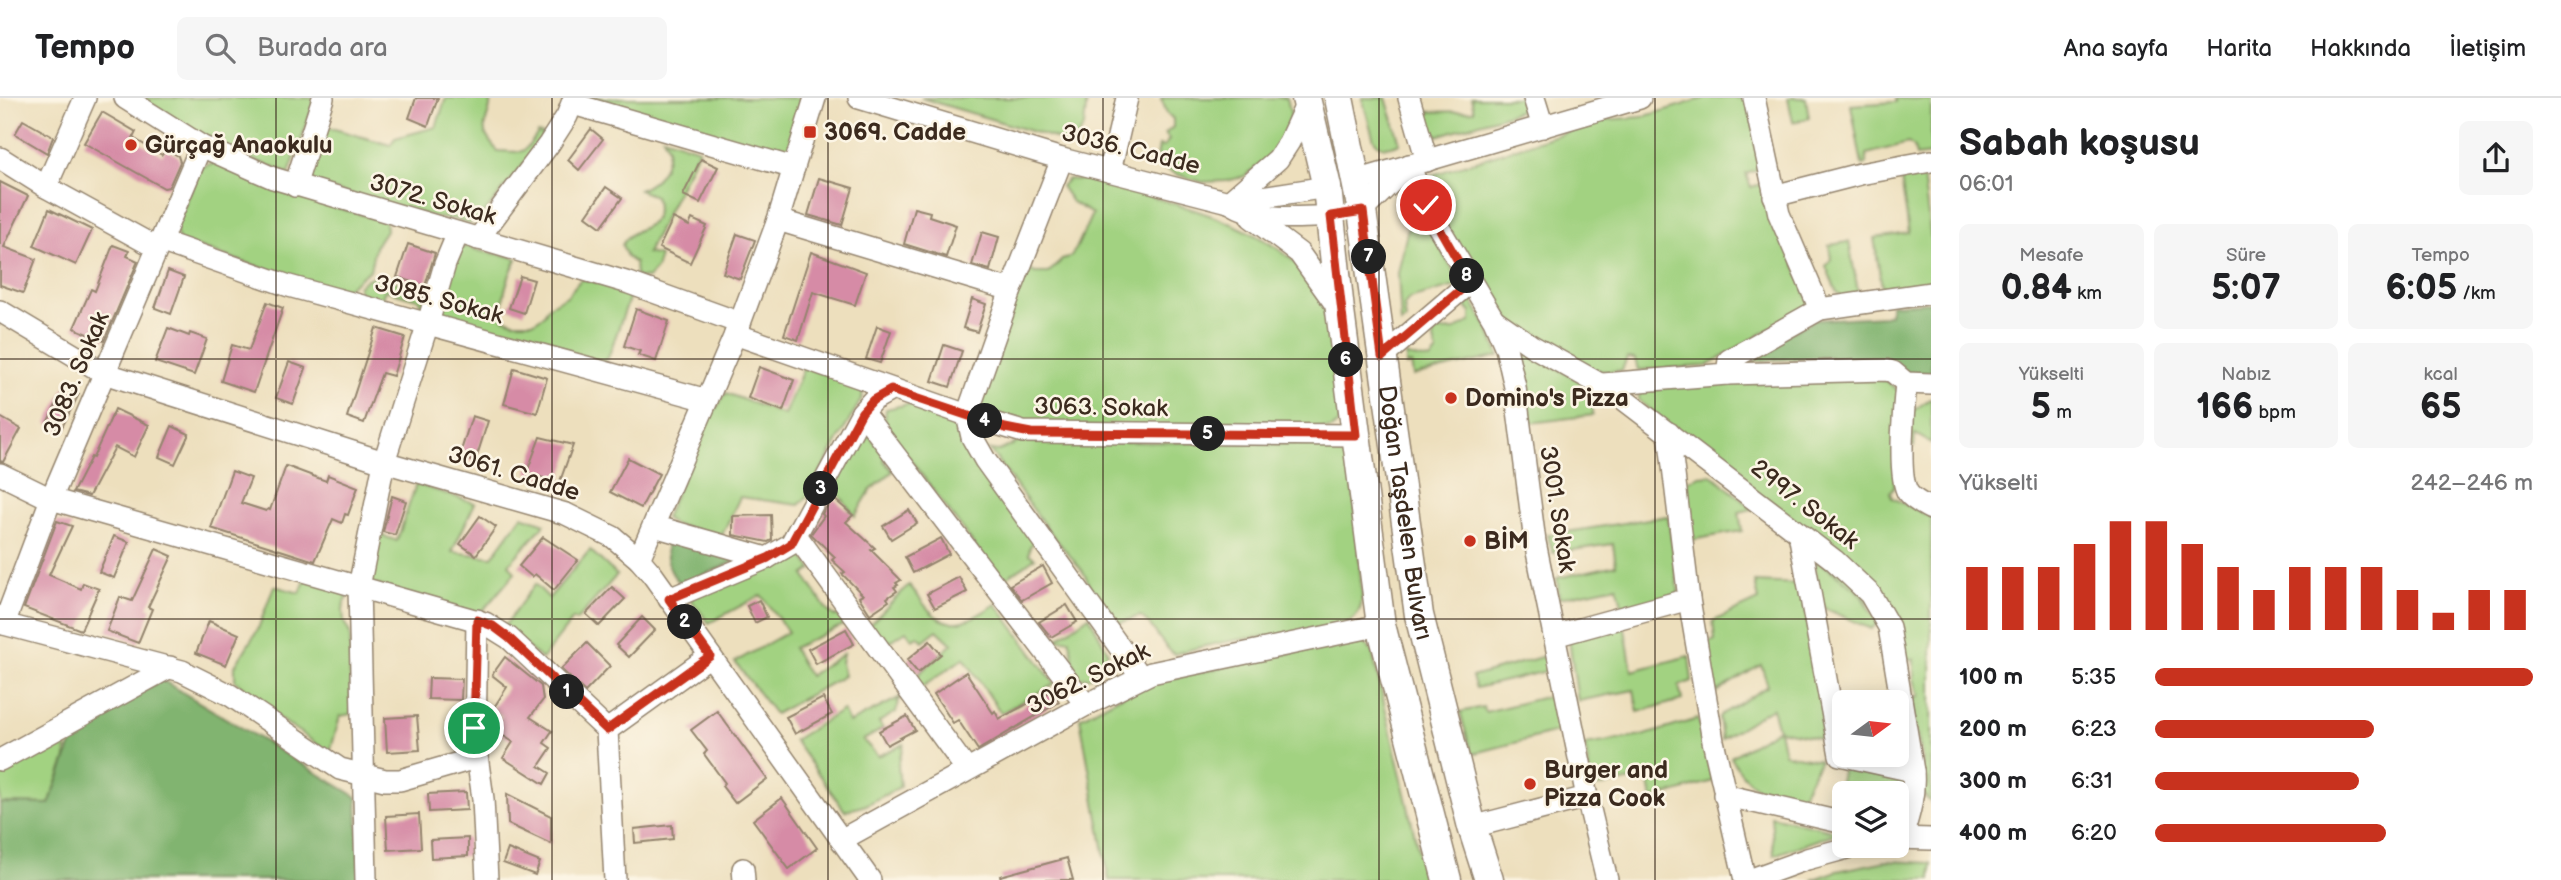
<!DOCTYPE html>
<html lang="tr">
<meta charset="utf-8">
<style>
:root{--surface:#fff;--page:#f6f6f6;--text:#202124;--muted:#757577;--line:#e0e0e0;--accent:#c8321e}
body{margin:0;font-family:"Balsamiq Sans",sans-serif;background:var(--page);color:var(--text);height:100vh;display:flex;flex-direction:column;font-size:26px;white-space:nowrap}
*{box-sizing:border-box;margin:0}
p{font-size:23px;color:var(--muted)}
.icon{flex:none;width:38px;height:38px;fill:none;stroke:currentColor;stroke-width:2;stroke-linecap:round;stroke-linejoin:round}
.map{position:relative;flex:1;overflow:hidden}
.sheet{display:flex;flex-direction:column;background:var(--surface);width:630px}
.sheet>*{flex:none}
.needle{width:46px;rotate:75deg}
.buttons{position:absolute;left:1832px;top:592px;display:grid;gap:14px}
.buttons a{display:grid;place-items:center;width:77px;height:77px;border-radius:10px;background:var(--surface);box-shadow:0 4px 18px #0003;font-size:35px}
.pin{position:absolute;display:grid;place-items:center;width:60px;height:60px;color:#fff;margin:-30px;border:4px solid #fff;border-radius:50%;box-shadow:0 2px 7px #0007}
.km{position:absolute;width:35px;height:35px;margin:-18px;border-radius:50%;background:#222;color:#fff;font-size:19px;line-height:35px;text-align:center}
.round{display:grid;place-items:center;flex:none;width:74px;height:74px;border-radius:10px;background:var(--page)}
.summary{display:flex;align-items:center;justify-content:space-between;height:119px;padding:0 28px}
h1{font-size:38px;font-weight:700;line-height:52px}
.figures{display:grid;grid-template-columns:repeat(3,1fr);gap:10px;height:119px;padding:7px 28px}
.figures div{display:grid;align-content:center;border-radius:10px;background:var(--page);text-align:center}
.figures b{font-size:35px;font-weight:700}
.figures small{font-size:19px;font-weight:400}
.figures p{font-size:19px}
.chart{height:196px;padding:14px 28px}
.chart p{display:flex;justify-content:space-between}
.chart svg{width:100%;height:126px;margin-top:7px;stroke:var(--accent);stroke-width:6}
ul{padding:0 28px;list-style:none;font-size:23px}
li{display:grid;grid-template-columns:112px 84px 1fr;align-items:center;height:52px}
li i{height:18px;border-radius:9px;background:var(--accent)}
header{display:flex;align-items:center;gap:42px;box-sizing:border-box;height:98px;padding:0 35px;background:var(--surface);border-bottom:2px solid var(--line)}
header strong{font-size:33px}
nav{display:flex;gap:38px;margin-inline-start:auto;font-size:24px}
.search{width:490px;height:63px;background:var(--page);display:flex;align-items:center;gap:18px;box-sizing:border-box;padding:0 24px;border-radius:10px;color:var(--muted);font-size:26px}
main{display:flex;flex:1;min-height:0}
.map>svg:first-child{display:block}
</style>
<header>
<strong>Tempo</strong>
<div class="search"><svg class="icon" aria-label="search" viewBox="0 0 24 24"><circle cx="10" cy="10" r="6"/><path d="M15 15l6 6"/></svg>Burada ara</div>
<nav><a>Ana sayfa</a><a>Harita</a><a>Hakkında</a><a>İletişim</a></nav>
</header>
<main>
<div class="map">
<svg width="1931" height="782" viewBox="0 0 1931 782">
<rect width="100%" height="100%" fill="#fcf5e5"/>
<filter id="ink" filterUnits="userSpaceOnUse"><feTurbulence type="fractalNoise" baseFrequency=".0143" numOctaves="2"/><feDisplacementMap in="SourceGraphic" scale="14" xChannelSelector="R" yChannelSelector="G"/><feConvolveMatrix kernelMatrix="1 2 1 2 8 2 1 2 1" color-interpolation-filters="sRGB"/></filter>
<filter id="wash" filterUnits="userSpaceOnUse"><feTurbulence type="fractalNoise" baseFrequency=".00686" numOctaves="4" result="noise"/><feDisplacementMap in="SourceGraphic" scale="28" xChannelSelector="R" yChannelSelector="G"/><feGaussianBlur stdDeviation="1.57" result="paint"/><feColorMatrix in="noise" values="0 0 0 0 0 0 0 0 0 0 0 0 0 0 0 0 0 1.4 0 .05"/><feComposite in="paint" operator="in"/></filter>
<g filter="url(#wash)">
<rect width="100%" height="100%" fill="#eddfbd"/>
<!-- green -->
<g fill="#a2d281" stroke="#6e7e50" stroke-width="2">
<path d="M136,0H316L289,76L203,41Z"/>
<path d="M446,0H491C490,27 473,27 498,53C524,54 522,58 538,35L543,36L537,49L477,124L467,126L456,121L438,120L305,84L321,27L390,47L395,40L436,29Z"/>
<path d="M583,0H799L803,11L788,60Z"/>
<path d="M921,0H1087L1084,28L1074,46Z"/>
<path d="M1161,0H1287L1291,17L1278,52L1245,78L1227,83L1202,84L1176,76L1160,68L1157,60L1159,48L1164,49L1169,41L1165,36L1173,29V21L1167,15Z"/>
<path d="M1362,0H1386L1400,45C1390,49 1382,52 1374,42Z"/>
<path d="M1471,0H1526L1529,10L1437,38L1436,35L1428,34L1422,14L1474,13Z"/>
<path d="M1705,0H1749L1762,70L1746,76L1751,89L1765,85L1810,207L1707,268L1638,272L1635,261L1627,260L1622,272L1608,274L1591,271L1501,218L1442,122L1423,80L1603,22L1642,19Z"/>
<path d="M1788,0H1806L1809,20L1793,24Z"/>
<path d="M1896,0L1931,2V56L1916,58L1914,49L1908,45L1867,56L1866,66L1862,67L1851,7L1896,4Z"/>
<path d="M663,39L699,51L647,155L660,158L656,171L648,180L636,179L635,165L627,159L622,147C634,123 665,137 655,98L639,92C659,83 667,71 668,49Z"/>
<path d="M216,64L287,96L385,123L386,132L375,149L370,172L346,191L330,192L179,143L175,129L201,69Z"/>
<path d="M1923,77L1931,143V188L1883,195L1874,140L1909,135L1901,80Z"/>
<path d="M1090,79L1105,86C1168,104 1252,122 1300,169C1308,176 1314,190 1319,200C1335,232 1337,280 1341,316L1338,325L1331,331L1023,329L985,316L980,309L1025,169L1035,175H1048L1062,162L1069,160L1076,151L1092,116L1072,104L1061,88L1068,81L1080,82Z"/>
<path d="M1413,107L1418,109L1457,180L1456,188L1409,201L1404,208L1406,222L1401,225L1398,175Z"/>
<path d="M1849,144L1859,199L1843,200L1836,193L1826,168L1831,161L1829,147Z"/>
<path d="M468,148C484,158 501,153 517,161C507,180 501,199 503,220L514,224H534L543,218L549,208L567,198L581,181L632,192L608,260L601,267L441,223L438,202L458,151Z"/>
<path d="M377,177L426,195V214H417L421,202L385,192L379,208L361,203L358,188L367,181Z"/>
<path d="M1468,196L1488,230L1499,258L1413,278L1411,266L1406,268V258L1430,262L1437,254L1433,238L1437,233L1455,232L1471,223V214L1462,205L1463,199Z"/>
<path d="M1514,247L1592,289L1593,317L1531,325L1524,270Z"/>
<path d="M804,269L861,287L863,293L862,300L805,401L799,407L740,399L722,437L675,427L665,420L702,333L726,295L784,317Z"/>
<path d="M1863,278L1886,283L1899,293L1894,388L1890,394L1892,400L1931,419V705L1923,696L1921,689L1923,662L1908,601L1919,598L1914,581V561H1902L1897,529L1639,302V293L1644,290Z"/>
<path d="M1931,300V345L1915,336L1914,348L1910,346L1913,313Z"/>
<path d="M908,306L950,321L1035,444L1030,448L1029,456L1035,460L1001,483L887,330L885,321L886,311Z"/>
<path d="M860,332L867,334L885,358L884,363L893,373L870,393L855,418L829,383Z"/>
<path d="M1021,343L1337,346C1360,372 1357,459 1362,496C1362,505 1361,513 1354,520C1339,534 1284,538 1264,539C1235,541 1202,548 1174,556C1159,546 1155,527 1140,518L1115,526L1103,511L1082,472L1049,433L990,352L999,353Z"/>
<path d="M1712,377L1753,411L1739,414L1742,433L1691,442L1684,385L1699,378Z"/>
<path d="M416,386L475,405L452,454L492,459L522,418L545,426L509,466L515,475L479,517L367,484L375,435L397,443Z"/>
<path d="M1668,418L1679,496L1624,513L1617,488L1559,500L1557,480L1616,467L1613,446L1553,455L1548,437Z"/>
<path d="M798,451L812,471L804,477L827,512L834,518H841L848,525L793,550L809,578L843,556L841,565L844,578L775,616L735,564L788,534L761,497L709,525L689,499Z"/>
<path d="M590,452L617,477L576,523L573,521L542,561L503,530L535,486L549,500Z"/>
<path d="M1818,463L1858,493L1878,525L1871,531L1820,508L1815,466Z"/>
<path d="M306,480L350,496L344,504L343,513L344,524L350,535L351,616L340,618L330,655L245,597L246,591L235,583V568L258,531L274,488L300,495Z"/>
<path d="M1755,484L1801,486L1829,642L1779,632L1784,656L1820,662L1798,705C1767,697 1746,689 1731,659L1778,631L1772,610L1722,641L1719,619L1722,616L1768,588L1761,567L1714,595L1707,546L1715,542L1713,523L1759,502Z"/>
<path d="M909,487C917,495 922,505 930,513C951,536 976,519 996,506L1055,586L1001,615L964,560L918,592L911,583L952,546L937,532L923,543L918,538L912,541L906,533L885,547L869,527Z"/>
<path d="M1089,518L1108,554L1102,567L1091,579L1079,580C1071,567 1074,554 1069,541L1058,542L1054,551L1047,548Z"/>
<path d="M1624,525L1632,573L1689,558L1692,583L1679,588L1682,602L1638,614L1634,592L1578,603L1569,541Z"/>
<path d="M1351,542H1361L1372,553L1425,782H1109L1080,620L1144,586Z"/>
<path d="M1548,557L1551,572L1476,590L1472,579Z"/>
<path d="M1557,596L1564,632L1472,656L1460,614L1483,609L1485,614Z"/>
<path d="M903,598L898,603L896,614L879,624L883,631L863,642L878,658L904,646L898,667L900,689L866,707L845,713L794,642L843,612L849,625Z"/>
<path d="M1698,621L1713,683L1652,701L1648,679L1592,690L1585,647L1642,638Z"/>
<path d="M65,640L66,660L49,706L0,705V675Z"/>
<path d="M1844,663L1905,681L1897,698V695H1844V715L1834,714Z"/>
<path d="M1771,718L1836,733L1837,735L1774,757Z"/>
<path d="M1886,763L1931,765V781L1812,782L1837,773Z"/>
</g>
<!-- forest -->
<g fill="#81b46f" stroke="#5e6f46" stroke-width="2">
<path d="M1931,204V275H1904L1838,265L1830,259L1752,263L1750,255L1815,222L1885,218L1890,216L1891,206Z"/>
<path d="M666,439L743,460L682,486C666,475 666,457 666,439Z"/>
<path d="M162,582L357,699L360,782H0V705L49,706L78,630Z"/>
</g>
<g id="blocks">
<!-- building -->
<g fill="#d68ba6">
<path d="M416,0H438L428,28L409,20Z"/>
<path d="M102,14L136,34L133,40L162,57L166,51L178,58L180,64L169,89L164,90L84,45Z"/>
<path d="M23,22L53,39L47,55L15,36Z"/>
<path d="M591,31L603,41L579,72L568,62Z"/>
<path d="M701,61L718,69L700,105L683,97Z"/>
<path d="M819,80L853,90L842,127L808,117Z"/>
<path d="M0,84L28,98L4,149L36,161L23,195L0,187Z"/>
<path d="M606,89L622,100L601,129L586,118Z"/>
<path d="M914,110L930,114L929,118L956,127L946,159L904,146Z"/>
<path d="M49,111L92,132L76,167L34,148Z"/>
<path d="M673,120L689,128L692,121L707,128L690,165L659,150Z"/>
<path d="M982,134L999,139L990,172L972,167Z"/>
<path d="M737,136L755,142L740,181L723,175Z"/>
<path d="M408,146L435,155L425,188L397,179Z"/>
<path d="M113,147L129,153L127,158L138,163L104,243L74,230L91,191L95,193Z"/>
<path d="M811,154L866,174L855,207L813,194L798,242L784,237Z"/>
<path d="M168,173L184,179L171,216L155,210Z"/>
<path d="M520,178L534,182L524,215L509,210Z"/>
<path d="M972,201L986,206L977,234L963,230Z"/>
<path d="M267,204L283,210L254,294L221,283L232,247L249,252Z"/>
<path d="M636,211L669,223L656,263L638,257L640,253L624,248Z"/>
<path d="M877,228L891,233L880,265L866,261Z"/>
<path d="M168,230L189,238L190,235L207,241L194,277L155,264Z"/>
<path d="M376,230L405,239L393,278L382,275L364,325L347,319Z"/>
<path d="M944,247L962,253L950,289L932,283Z"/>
<path d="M289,264L306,270L293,306L276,300Z"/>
<path d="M759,269L794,282L783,313L748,300Z"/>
<path d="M514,270L547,280L537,315L504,306Z"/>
<path d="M65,289L79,296L60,333L47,325Z"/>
<path d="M115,311L149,327L134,359L115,349L89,398L73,394L91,359L93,360Z"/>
<path d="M472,318L488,323L475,364L459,359Z"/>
<path d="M0,319L21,331L3,364L0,363Z"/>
<path d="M172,328L189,336L175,366L159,359Z"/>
<path d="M540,339L573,347L559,386L527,374Z"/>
<path d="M628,360L659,376L641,410L610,394Z"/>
<path d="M286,368L326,383L328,377L358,389L348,417L345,416L342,425L333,421L315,463L211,430L232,373L251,380L241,405L266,413L268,411L270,412Z"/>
<path d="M392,398L406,403L395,437L383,434Z"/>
<path d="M834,401L853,417L846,424L875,450L871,452L901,482L896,485L898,487L894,489L897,493L887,500L889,503L870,516L859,499L863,497L842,476L845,474L832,462L835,459L811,436L824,418L822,416L824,412Z"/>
<path d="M909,412L917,425L891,441L883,428Z"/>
<path d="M771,417L772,442L768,444L733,437V418Z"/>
<path d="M480,418L496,429L476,457L460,446Z"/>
<path d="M57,423L72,428L49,477L81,491L83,485L99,491L81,532L24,510Z"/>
<path d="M114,438L129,444L114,480L99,474Z"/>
<path d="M543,439L578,462L554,492L535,476L532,479L519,468Z"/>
<path d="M941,440L949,456L913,475L905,459Z"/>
<path d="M156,451L172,458L148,509L152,511L138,545L107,533L120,499L132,503Z"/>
<path d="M1043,468L1052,485L1022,502L1010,487Z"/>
<path d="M959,479L967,494L935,510L927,496Z"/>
<path d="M612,489L625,501L599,528L586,516Z"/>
<path d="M759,502L767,519L755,525L747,508Z"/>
<path d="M1067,507L1077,524L1051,539L1039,524Z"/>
<path d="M642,519L655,532L629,559L616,547Z"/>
<path d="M209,523L239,536L226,567L196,555Z"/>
<path d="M846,531L854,546L816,566L808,551Z"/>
<path d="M930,543L941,556L918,575L907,562Z"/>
<path d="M587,545L610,568L585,594L561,571Z"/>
<path d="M505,559L541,588L543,602L530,619L552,633L544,645L551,650L539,668L550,675L544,686L503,660L513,644L493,631L502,618L493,611L507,589L492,577Z"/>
<path d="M966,574L993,615L995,613L999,621L1053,592L1059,604L978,652L958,622L953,625L934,596Z"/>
<path d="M429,580L462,581L461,602L428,601Z"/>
<path d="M823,600L832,616L795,636L786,619Z"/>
<path d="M717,613L767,681L735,705L722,688L725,685L704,656L707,653L691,632Z"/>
<path d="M417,618L420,652L387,654L385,620Z"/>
<path d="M907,618L915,632L887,647L879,633Z"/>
<path d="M466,694L467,712L429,714L428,696Z"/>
<path d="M507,696L551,718V746L508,726Z"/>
<path d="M782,700L817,750L789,771L753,722Z"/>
<path d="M419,716L421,750L388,752L386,718Z"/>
<path d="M672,727L673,741L635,745L634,731Z"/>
<path d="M468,740V758L431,760L430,742Z"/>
<path d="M508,751L540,764L535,777L503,765Z"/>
<path d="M1067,760L1073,782H1001L1000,778Z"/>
</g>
</g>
</g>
<g filter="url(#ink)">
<use href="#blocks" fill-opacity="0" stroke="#94846e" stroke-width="2"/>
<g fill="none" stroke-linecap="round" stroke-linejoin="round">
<defs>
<g id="minor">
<path d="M125,0L201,48L273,80L629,185L740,225"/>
<path d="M859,0L1062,61L1229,104C1261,124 1295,120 1331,118"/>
<path d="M1409,0L1427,63"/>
<path d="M1534,0L1543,29"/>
<path d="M1754,0L1779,116L1820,211"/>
<path d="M573,6L794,70"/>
<path d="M0,60L46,89L157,150"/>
<path d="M1062,61L1011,192L967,317L972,339L985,362L1141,579"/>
<path d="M1409,67L1426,108L1494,222L1506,250L1515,289L1535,444L1587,699L1607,782"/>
<path d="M1110,73L1127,0"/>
<path d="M1356,83L1640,0"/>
<path d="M295,88L323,0"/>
<path d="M46,89L85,0"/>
<path d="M1774,98L1860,76L1931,63"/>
<path d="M1229,104L1278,61L1289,44L1307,5"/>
<path d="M1229,104L1327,89"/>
<path d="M1362,113L1408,68"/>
<path d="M1251,119L1299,155L1339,211"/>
<path d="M778,122L1011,192"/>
<path d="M478,141L549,46L567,18L574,0"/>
<path d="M160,143L289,188L707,302"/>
<path d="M0,213L104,275L384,364L566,416L613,439L639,461L652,476L870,782"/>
<path d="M1496,223L1532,248L1614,294L1834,462L1870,496L1889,529L1913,673C1915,697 1909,717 1902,739L1897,738"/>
<path d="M735,236L967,317L1023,334L1356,337"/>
<path d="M1382,259L1470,184"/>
<path d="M1727,276L1886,272L1893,274L1906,285L1931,286"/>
<path d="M1906,285C1904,308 1897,377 1908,395C1913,402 1924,407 1931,411"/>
<path d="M1603,286L1727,276L1729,262L1820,211L1931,195"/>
<path d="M862,314L1086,607"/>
<path d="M1669,335L1689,501L1713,643L1745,782"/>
<path d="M0,376L51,401L485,525L509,540L607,632"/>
<path d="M654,428L767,460"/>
<path d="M1799,435L1840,657L1913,673"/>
<path d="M796,437L967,672"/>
<path d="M639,461L740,225L778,122L815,0"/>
<path d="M669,501L767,460L791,446L862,314L873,302L891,292"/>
<path d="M477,522L475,643L483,701L487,782"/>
<path d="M0,525L182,573L230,597L340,671L385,682H400L476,660"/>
<path d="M4,526L51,401L201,48"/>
<path d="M1554,538L1689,501"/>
<path d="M0,662L170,569"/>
<path d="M1724,697L1844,725"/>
<path d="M1472,729L1587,699"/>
<path d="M1897,740L1931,741"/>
<path d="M841,742L1086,607L1151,575L1381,527"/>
<path d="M743,771L744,782"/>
<path d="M366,782L359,489L384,364L428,225L445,166L458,135"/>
<path d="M615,782L607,632L710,558"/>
<path d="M1749,782L1807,761L1858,747"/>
</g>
<g id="major">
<path d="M1306,0L1327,89L1340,213L1381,527L1447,782"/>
<path id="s1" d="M1339,0L1362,113L1419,517L1472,729L1489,782"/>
</g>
</defs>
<!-- minor casing -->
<use href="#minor" stroke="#94846e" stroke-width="24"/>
<!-- major casing -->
<use href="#major" stroke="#94846e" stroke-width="31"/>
<!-- minor -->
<use href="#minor" stroke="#fff" stroke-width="21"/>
<!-- major -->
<use href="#major" stroke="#fff" stroke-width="28"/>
</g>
</g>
<g fill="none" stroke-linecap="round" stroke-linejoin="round" filter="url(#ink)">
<defs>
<path id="route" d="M474,630L477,522L493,528L509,540L607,632L710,558L669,501L768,460L791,446L862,314L873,302L891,292L1005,330L1031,335L1356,337L1331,118L1363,113L1382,259L1470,184L1426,107"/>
</defs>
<!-- route casing -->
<use href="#route" stroke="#fff" stroke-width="14"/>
<!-- route -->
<use href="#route" stroke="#c8321e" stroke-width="9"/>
</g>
<!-- grid -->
<path fill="none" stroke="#3b2a1e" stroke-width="2" stroke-opacity="0.55" d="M276,0V782M552,0V782M828,0V782M1103,0V782M1379,0V782M1655,0V782M0,261H1931M0,521H1931"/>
<!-- markers -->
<g fill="#c8321e" stroke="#fcf5e5" stroke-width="2.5">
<rect x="803" y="27" width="14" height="14" rx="3.5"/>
<circle cx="131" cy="47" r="7"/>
<circle cx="1451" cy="300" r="7"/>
<circle cx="1470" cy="443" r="7"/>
<circle cx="1530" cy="686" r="7"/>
</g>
<g text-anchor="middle" stroke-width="5" stroke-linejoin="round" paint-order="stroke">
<!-- poi labels -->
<g font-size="24" font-weight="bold" fill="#3b2a1e" stroke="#fcf5e5" text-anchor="start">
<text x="824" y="42">3069. Cadde</text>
<text x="145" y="55">Gürçağ Anaokulu</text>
<text x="1465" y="308">Domino's Pizza</text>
<text x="1484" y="451">BİM</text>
<text x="1544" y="680">Burger and<tspan x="1544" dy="28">Pizza Cook</tspan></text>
</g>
<!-- street labels -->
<g font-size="24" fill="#3b2a1e" stroke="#fcf5e5">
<text transform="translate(1131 51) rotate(14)" y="8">3036. Cadde</text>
<text transform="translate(433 101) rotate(16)" y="8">3072. Sokak</text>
<text transform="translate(439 201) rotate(15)" y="8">3085. Sokak</text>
<text transform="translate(76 276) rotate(-67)" y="8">3083. Sokak</text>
<text transform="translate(1101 309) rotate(1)" y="8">3063. Sokak</text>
<text transform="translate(514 375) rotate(17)" y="8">3061. Cadde</text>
<text transform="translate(1805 406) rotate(38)" y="8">2997. Sokak</text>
<text transform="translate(1558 411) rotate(81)" y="8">3001. Sokak</text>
<text dy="8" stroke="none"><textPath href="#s1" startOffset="420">Doğan Taşdelen Bulvarı</textPath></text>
<text transform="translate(1088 580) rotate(-26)" y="8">3062. Sokak</text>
</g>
</g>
</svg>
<div class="buttons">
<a><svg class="needle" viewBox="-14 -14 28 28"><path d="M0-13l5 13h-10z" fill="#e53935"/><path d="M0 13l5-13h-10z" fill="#757577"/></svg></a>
<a><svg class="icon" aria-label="layers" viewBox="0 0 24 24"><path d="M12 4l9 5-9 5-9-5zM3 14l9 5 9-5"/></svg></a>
</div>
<div class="pin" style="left:474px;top:630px;background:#1e9e55"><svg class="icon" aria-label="arrive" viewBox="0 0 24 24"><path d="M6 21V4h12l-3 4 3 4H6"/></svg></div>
<div class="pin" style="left:1426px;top:107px;background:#d93025"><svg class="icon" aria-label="check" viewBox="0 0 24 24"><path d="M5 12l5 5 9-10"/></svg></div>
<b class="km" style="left:567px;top:594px">1</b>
<b class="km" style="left:685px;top:524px">2</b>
<b class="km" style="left:821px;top:391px">3</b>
<b class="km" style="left:985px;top:323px">4</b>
<b class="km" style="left:1208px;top:336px">5</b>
<b class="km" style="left:1346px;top:262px">6</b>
<b class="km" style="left:1369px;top:159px">7</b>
<b class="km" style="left:1467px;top:178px">8</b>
</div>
<section class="sheet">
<div class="summary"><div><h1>Sabah koşusu</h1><p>06:01</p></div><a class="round"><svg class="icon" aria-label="share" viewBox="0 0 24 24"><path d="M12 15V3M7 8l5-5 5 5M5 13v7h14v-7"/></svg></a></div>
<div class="figures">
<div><p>Mesafe</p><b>0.84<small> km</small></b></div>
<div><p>Süre</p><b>5:07</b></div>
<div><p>Tempo</p><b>6:05<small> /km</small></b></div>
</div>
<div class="figures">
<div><p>Yükselti</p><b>5<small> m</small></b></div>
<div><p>Nabız</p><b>166<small> bpm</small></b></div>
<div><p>kcal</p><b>65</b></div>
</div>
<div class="chart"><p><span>Yükselti</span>242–246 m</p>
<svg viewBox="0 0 160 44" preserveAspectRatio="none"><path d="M5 44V22M15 44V22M25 44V22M35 44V14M45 44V6M55 44V6M65 44V14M75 44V22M85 44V30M95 44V22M105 44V22M115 44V22M125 44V30M135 44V38M145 44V30M155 44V30"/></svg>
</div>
<ul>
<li><b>100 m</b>5:35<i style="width:100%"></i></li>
<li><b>200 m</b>6:23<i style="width:58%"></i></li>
<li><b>300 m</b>6:31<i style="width:54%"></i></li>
<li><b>400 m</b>6:20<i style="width:61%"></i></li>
</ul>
</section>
</main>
